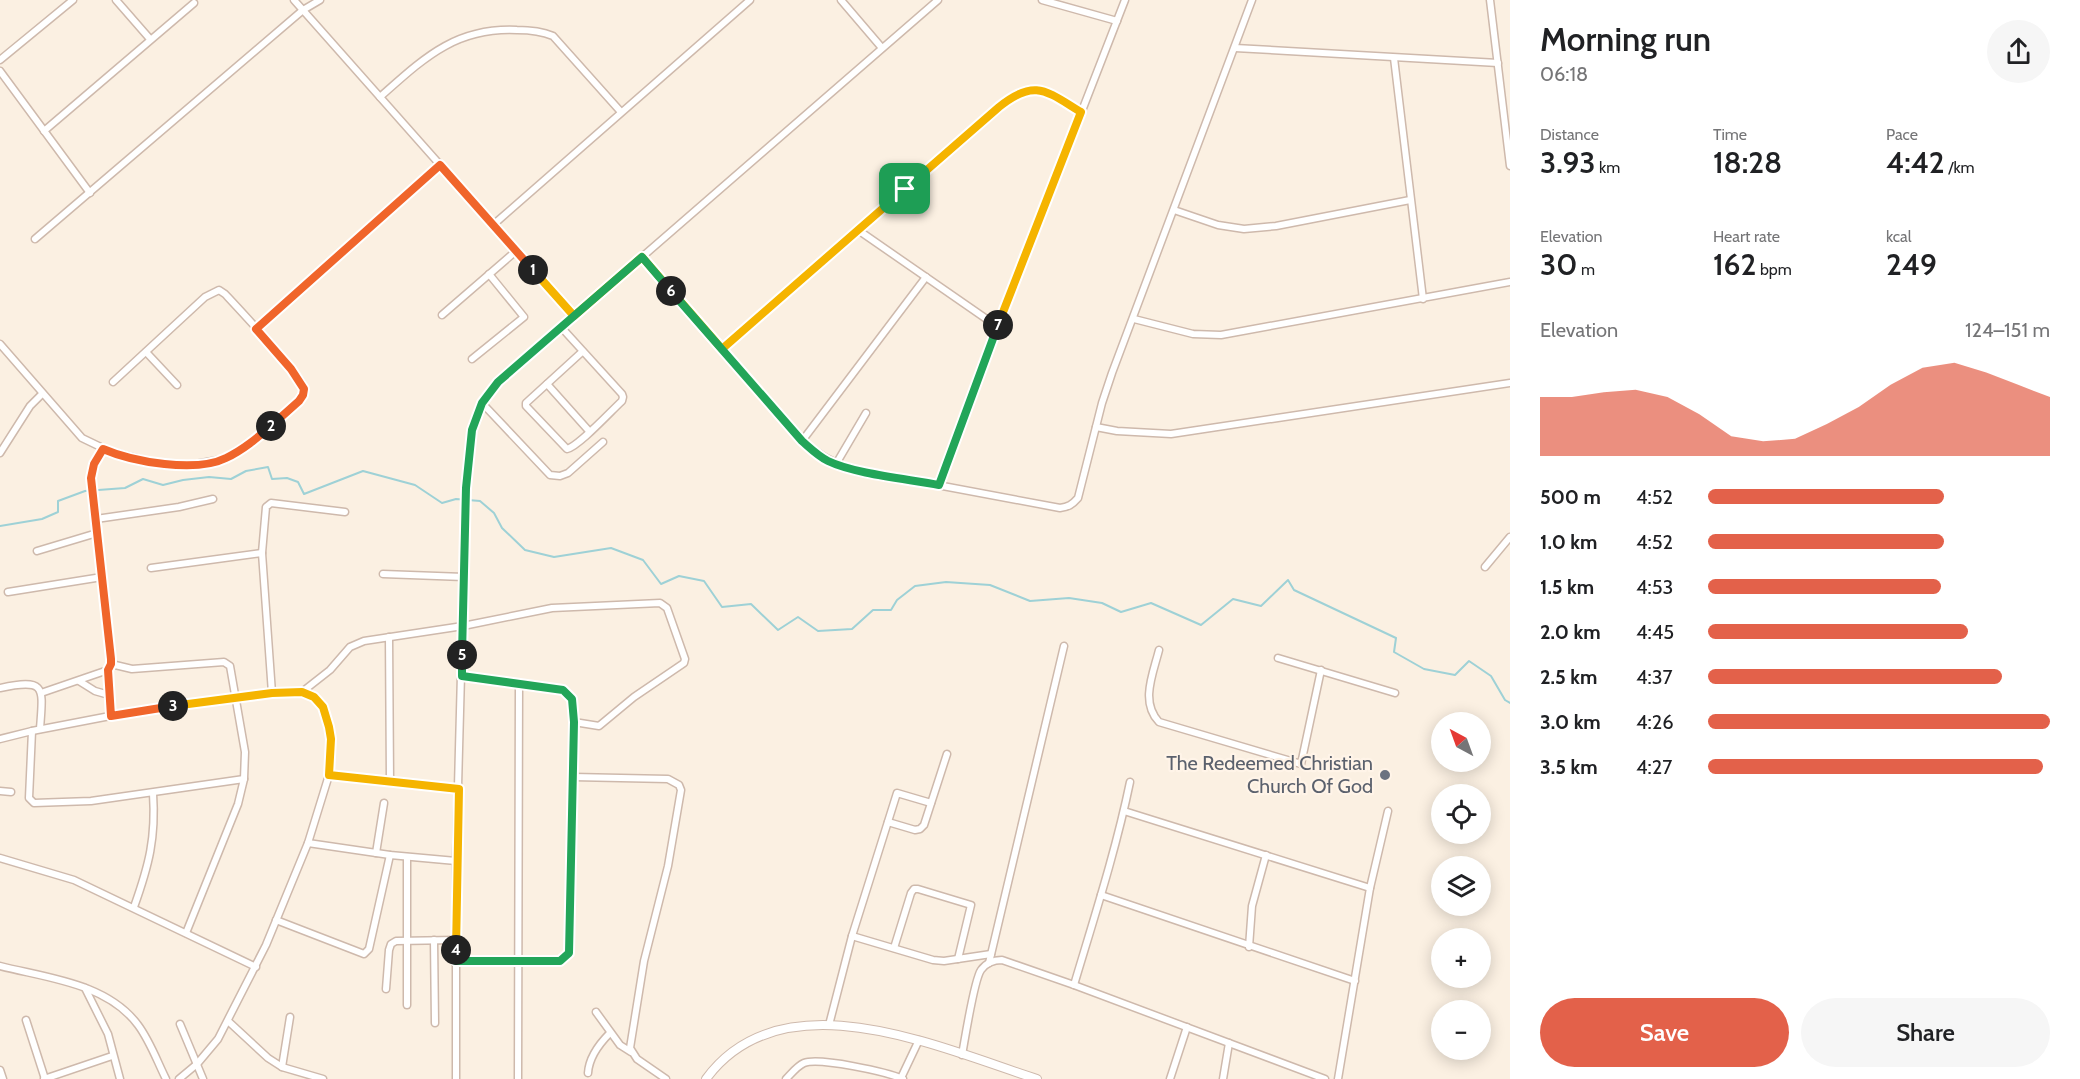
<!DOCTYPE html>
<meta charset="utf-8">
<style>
:root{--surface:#fff;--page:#f6f6f6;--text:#202124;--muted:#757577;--accent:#e3614a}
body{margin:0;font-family:Cabin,sans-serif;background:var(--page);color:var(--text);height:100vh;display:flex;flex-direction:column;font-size:22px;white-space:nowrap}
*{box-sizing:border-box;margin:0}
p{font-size:20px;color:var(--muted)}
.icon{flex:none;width:33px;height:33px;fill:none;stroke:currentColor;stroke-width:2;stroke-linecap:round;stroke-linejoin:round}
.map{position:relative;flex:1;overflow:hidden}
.drawer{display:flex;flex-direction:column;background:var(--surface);width:570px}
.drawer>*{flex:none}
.needle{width:39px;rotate:319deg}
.buttons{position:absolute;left:1431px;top:712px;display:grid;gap:12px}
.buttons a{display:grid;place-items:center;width:60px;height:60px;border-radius:50%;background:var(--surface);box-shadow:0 3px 15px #0003;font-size:30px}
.pin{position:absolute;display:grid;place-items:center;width:51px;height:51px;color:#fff;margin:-26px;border-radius:12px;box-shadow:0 3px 9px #0006}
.km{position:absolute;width:30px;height:30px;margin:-15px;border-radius:50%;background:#222;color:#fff;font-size:16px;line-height:30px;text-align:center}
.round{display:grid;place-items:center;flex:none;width:63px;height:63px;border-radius:32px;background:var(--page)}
.headline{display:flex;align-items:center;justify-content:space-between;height:102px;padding:0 30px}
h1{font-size:33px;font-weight:600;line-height:45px}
.metrics{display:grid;grid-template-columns:repeat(3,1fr);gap:9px;height:102px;padding:6px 30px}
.metrics div{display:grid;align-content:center}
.metrics b{font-size:30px;font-weight:600}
.metrics small{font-size:16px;font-weight:400}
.metrics p{font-size:16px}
.chart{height:168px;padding:12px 30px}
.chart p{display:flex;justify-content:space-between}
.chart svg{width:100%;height:108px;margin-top:6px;fill:var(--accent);opacity:.7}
.cta{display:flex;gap:12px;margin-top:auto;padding:12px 30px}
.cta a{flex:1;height:69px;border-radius:36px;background:var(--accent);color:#fff;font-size:24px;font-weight:600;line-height:69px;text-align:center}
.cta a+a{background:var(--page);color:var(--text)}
ul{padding:0 30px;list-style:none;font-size:20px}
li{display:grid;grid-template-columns:96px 72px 1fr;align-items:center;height:45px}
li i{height:15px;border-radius:8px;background:var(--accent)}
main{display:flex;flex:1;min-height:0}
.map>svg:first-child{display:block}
</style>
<main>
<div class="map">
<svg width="1510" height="1079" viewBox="0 0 1510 1079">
<rect width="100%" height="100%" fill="#fbf0e2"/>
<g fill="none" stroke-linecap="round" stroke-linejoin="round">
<!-- stream -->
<path stroke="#9ed1d6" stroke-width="2" d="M0,526L42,519L58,512V501L85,491L125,488L143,479L163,485L183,480L209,477L231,479L246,471L268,467L272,479L287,478L298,482L304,494L363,471L415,485L442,503L456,499L480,501L494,513L502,528L525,550L554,557L611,548L643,560L661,584L679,576L704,581L722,607L751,604L778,630L798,617L818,631L852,629L873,610H891L897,600L915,586L946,582L990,585L1030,601L1069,598L1102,603L1121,612L1151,603L1201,625L1233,599L1261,606L1288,580L1294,590L1396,638L1394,652L1424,669L1455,675L1469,661L1491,676L1505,700L1510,703"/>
<defs>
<g id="minor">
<path d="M116,0L150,39"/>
<path d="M294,0L574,316"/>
<path d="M841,0L882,48"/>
<path d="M1042,0L1117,21"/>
<path d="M1490,0L1510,166"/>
<path d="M1235,48L1498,63"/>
<path d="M1394,58L1423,299"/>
<path d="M0,60L73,0"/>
<path d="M0,71L90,193"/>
<path d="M380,97C423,59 455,27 517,30C529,30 541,31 553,36L621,112"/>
<path d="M44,131L194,3"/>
<path d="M1174,210L1218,225L1244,229L1276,226L1410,200"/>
<path d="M493,225L750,0"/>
<path d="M858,230L998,327"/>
<path d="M35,239L303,10L320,0"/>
<path d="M642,257L802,441C818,455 832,463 852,469L1060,508C1068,507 1072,505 1078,498L1102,403L1112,373L1252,0"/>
<path d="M442,315L516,251"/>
<path d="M1134,319L1193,334L1221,335L1510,282"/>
<path d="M561,327L622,394L623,397L622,401C610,412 579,446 567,449L526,406V403L583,351"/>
<path d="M256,329L440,165"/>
<path d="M0,344L82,438L109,451L163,465H190L224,459L254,440L299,401C302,397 304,393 304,388C302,376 238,308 225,294L219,290L205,297L113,382"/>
<path d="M722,349L1011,98C1042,81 1054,96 1081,112"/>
<path d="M146,352L177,385"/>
<path d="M472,359L524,317L489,274"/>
<path d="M547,384L589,431"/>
<path d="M482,403L550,475L560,476L568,473L603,442"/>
<path d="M1096,427L1117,431L1171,434L1510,383"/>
<path d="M802,441L926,277"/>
<path d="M103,449L94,463L91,478L111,664"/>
<path d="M0,453L30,406L42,394"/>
<path d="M836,464L866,413"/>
<path d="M939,485L998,327L1125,0"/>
<path d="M96,519L179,507L213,499"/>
<path d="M37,551L97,533"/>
<path d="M1485,567L1510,537"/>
<path d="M151,568L262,553"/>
<path d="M383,574L464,577"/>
<path d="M8,592L102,577"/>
<path d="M389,637L390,782"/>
<path d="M1159,650C1153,674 1140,702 1159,722L1301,764L1321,670"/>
<path d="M1278,658L1395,693"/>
<path d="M111,664L132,669L224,662L230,666L245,752L244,779L238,804L186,933"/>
<path d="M108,670L109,695"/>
<path d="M79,681L95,691L109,695L111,716"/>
<path d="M0,688C47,678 43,687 40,729"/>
<path d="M302,692L330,670L350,647L364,641L463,626L552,608L660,603L667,608L685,659L684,663L634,697L599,726L574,722"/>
<path d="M41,693L108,670L111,664"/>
<path d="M272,693L262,553L266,507L271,503L345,512"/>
<path d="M32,731L29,798L34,803L91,801L244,779"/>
<path d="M0,739L32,731L136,711L272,693L302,692L314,697L323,707L331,739L329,775L308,843L266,945L218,1039L197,1064L179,1079"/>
<path d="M329,775L459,789"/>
<path d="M573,777L668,779L679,785L681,790L668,866L644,961L630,1048L637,1059L666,1079"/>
<path d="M0,791L11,792"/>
<path d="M1124,811L1370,888"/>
<path d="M888,822L915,830L920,829L924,825L947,754"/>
<path d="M308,843L390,855L456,861"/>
<path d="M376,853L384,803"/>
<path d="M0,858L74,880L256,967"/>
<path d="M1101,895L1355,981"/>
<path d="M134,907C149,865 156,838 153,793"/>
<path d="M276,920L364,954L369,949L390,855"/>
<path d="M852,936L933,960L944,961L991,954"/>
<path d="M434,940L435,1023"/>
<path d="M1249,947L1252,906L1266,855"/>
<path d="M894,948L911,893L914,889H918L971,905L958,959"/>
<path d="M456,961H560L569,953L574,722L572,699L563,690L462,676"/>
<path d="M989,963L1064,646"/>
<path d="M0,966C47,978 107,983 138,1025C150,1041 157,1061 166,1079"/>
<path d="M1074,985C1094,918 1116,850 1130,782"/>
<path d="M85,988L108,1034L120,1079"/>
<path d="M386,989L389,950L391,944L396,941L456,940"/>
<path d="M407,1005V857"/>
<path d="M596,1012L620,1045L631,1052"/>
<path d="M26,1020L45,1079"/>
<path d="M228,1021L268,1058L282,1067L323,1079"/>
<path d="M180,1024L203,1079"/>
<path d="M829,1025L852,936L897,793L931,803"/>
<path d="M962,1055C965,1039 974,980 981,970C986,963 993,960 1002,960L1074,985L1325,1079"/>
<path d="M282,1067L290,1017"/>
<path d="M0,1070L3,1079"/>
<path d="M588,1073C589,1057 599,1044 610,1033"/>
<path d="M901,1078L919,1040"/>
<path d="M44,1079L112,1056"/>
<path d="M456,1079V861L466,488C470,447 469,414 498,382L938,0"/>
<path d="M518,1079L519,683"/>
<path d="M786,1079C791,1074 797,1066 804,1063C819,1057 887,1072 903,1079"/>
<path d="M1170,1079L1187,1027"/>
<path d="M1223,1079L1229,1043"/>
<path d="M1338,1079L1370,888L1388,811"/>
</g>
<path id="tertiary" d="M706,1079C782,975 940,1048 1037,1079"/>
</defs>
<!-- minor casing -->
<use href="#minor" stroke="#ceb9ac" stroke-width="9"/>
<!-- tertiary casing -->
<use href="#tertiary" stroke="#ceb9ac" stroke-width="10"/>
<!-- minor -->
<use href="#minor" stroke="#fff" stroke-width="6"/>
<!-- tertiary -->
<use href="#tertiary" stroke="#fff" stroke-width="8"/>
</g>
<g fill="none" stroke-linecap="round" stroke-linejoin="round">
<defs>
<path id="split-1" d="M533,270L574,316L642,257L722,349L905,189"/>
<path id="split-2" d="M271,426L299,401L303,395L304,389L291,369L256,329L440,165L533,270"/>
<path id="split-3" d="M173,706L111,716L108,670L111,664V659L91,478L94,464L103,449C133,462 196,473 226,458C243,450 257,438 271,426"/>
<path id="split-4" d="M173,706L272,693L302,692L314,697L323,707L329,727L331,739L329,775L459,789L456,950"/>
<path id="split-5" d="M456,950V961H560L569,953L574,722L572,699L563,690L462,676V655"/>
<path id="split-6" d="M462,655L466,488L472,430L482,403L498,382L642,257L671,291"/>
<path id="split-7" d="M671,291L802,441C810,448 818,456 828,461C855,474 908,479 939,485L998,325"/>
<path id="split-8" d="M905,189L999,107C1035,78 1046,91 1081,112L998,325"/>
</defs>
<!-- split-1 casing -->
<use href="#split-1" stroke="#fff" stroke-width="12"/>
<!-- split-2 casing -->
<use href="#split-2" stroke="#fff" stroke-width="12"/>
<!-- split-3 casing -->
<use href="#split-3" stroke="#fff" stroke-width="12"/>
<!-- split-4 casing -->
<use href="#split-4" stroke="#fff" stroke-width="12"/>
<!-- split-5 casing -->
<use href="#split-5" stroke="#fff" stroke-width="12"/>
<!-- split-6 casing -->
<use href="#split-6" stroke="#fff" stroke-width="12"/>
<!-- split-7 casing -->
<use href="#split-7" stroke="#fff" stroke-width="12"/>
<!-- split-8 casing -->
<use href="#split-8" stroke="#fff" stroke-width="12"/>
<!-- split-1 -->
<use href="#split-1" stroke="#f5b400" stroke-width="8"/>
<!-- split-2 -->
<use href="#split-2" stroke="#f0652b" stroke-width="8"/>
<!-- split-3 -->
<use href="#split-3" stroke="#f0652b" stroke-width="8"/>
<!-- split-4 -->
<use href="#split-4" stroke="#f5b400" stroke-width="8"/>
<!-- split-5 -->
<use href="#split-5" stroke="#22a559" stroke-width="8"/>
<!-- split-6 -->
<use href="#split-6" stroke="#22a559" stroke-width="8"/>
<!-- split-7 -->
<use href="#split-7" stroke="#22a559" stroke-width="8"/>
<!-- split-8 -->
<use href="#split-8" stroke="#f5b400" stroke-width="8"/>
</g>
<!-- markers -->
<circle fill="#6b7280" stroke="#fff4e8" stroke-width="2" cx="1385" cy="775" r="6"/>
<g text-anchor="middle" stroke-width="4.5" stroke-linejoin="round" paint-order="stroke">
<!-- worship labels -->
<g font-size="20" fill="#5b616d" stroke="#fff4e8" text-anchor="end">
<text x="1373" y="770">The Redeemed Christian<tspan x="1373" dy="23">Church Of God</tspan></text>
</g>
</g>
</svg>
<div class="buttons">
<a><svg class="needle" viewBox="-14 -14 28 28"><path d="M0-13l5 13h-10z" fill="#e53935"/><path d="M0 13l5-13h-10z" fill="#757577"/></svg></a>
<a><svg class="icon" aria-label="locate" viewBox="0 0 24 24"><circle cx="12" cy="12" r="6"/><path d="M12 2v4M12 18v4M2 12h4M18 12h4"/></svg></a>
<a><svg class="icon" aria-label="layers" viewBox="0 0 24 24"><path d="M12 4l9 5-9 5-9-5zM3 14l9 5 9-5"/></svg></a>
<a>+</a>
<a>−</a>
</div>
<div class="pin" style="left:905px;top:189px;background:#1e9e55"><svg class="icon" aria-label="arrive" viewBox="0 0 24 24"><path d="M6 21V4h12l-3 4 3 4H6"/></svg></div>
<b class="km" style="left:533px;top:270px">1</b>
<b class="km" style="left:271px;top:426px">2</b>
<b class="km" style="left:173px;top:706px">3</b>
<b class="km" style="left:456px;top:950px">4</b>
<b class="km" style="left:462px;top:655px">5</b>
<b class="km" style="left:671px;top:291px">6</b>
<b class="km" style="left:998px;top:325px">7</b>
</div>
<section class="drawer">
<div class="headline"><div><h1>Morning run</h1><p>06:18</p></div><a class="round"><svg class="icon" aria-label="share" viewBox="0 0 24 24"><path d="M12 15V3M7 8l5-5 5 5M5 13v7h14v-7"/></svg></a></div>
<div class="metrics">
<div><p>Distance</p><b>3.93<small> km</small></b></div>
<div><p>Time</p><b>18:28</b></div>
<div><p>Pace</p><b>4:42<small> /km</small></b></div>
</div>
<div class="metrics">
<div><p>Elevation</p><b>30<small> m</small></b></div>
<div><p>Heart rate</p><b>162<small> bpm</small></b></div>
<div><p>kcal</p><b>249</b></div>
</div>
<div class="chart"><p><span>Elevation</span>124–151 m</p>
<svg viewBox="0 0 160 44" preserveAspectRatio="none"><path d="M0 44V20L10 20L20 18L30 17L40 20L50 27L60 36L70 38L80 37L90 31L100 24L110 15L120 8L130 6L140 10L150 15L160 20V44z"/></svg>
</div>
<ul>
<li><b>500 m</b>4:52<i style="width:69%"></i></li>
<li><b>1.0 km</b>4:52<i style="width:69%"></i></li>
<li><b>1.5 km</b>4:53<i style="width:68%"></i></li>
<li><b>2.0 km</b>4:45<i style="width:76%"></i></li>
<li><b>2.5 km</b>4:37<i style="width:86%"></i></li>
<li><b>3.0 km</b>4:26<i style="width:100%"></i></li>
<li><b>3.5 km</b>4:27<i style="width:98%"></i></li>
</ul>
<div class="cta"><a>Save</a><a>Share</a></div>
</section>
</main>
